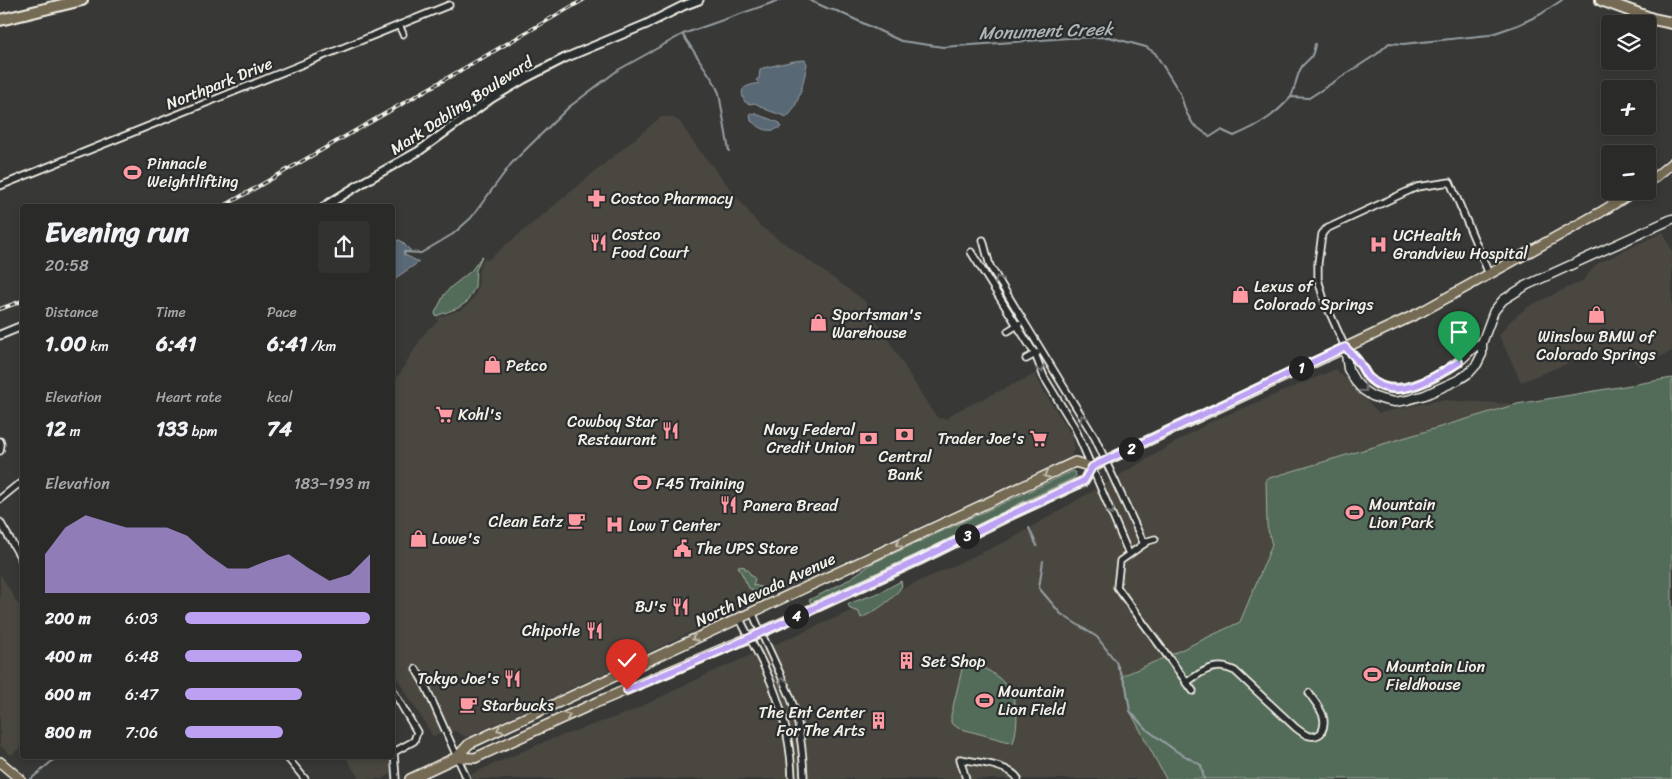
<!DOCTYPE html>
<meta charset="utf-8">
<style>
:root{--surface:#2a2a28;--page:#323230;--text:#f1f3f6;--muted:#a5a7a8;--line:#464645;--accent:#bca0f2}
body{margin:0;font-family:Sriracha,sans-serif;background:var(--page);color:var(--text);height:100vh;display:flex;flex-direction:column;font-size:19px;white-space:nowrap}
*{box-sizing:border-box;margin:0}
p{font-size:16px;color:var(--muted)}
.icon{flex:none;width:28px;height:28px;fill:none;stroke:currentColor;stroke-width:2;stroke-linecap:round;stroke-linejoin:round}
.map{position:relative;flex:1;overflow:hidden}
.sheet{position:absolute;left:20px;top:204px;width:375px;height:555px;display:flex;flex-direction:column;background:var(--surface);border-radius:5px;box-shadow:0 2px 8px #0003,0 0 0 1px var(--line)}
.sheet>*{flex:none}
.fabs{position:absolute;left:1601px;top:15px;display:grid;gap:10px}
.fabs a{display:grid;place-items:center;width:55px;height:55px;border-radius:5px;background:var(--surface);box-shadow:0 2px 8px #0003,0 0 0 1px var(--line);font-size:25px}
.pin{position:absolute;display:grid;place-items:center;width:42px;height:42px;color:#fff;margin:-51px -21px;border-radius:50% 50% 50% 0;rotate:-45deg;box-shadow:0 0 5px #0007}
.pin .icon{rotate:45deg}
.km{position:absolute;width:25px;height:25px;margin:-12px;border-radius:50%;background:#222;color:#fff;font-size:14px;line-height:25px;text-align:center}
.round{display:grid;place-items:center;flex:none;width:52px;height:52px;border-radius:5px;background:var(--page)}
.overview{display:flex;align-items:center;justify-content:space-between;height:85px;padding:0 25px}
h1{font-size:28px;font-weight:700;line-height:38px}
.stats{display:grid;grid-template-columns:repeat(3,1fr);gap:8px;height:85px;padding:5px 25px}
.stats div{display:grid;align-content:center}
.stats b{font-size:21px;font-weight:700}
.stats small{font-size:14px;font-weight:400}
.stats p{font-size:14px}
.chart{height:140px;padding:10px 25px}
.chart p{display:flex;justify-content:space-between}
.chart svg{width:100%;height:90px;margin-top:5px;fill:var(--accent);opacity:.7}
ul{padding:0 25px;list-style:none;font-size:16px}
li{display:grid;grid-template-columns:80px 60px 1fr;align-items:center;height:38px}
li i{height:12px;border-radius:6px;background:var(--accent)}
.map>svg:first-child{display:block}
</style>
<div class="map">
<svg width="1672" height="779" viewBox="0 0 1672 779">
<rect width="100%" height="100%" fill="#383836"/>
<filter id="ink" filterUnits="userSpaceOnUse"><feTurbulence type="fractalNoise" baseFrequency=".02" numOctaves="2"/><feDisplacementMap in="SourceGraphic" scale="10" xChannelSelector="R" yChannelSelector="G"/><feConvolveMatrix kernelMatrix="1 2 1 2 8 2 1 2 1" color-interpolation-filters="sRGB"/></filter>
<g filter="url(#ink)">
<!-- built -->
<g fill="#494640">
<path d="M661,117H671L679,121L693,142L760,226L864,300L930,408L938,418L947,419L955,412L1035,374L1045,393L1073,437L1074,449L1071,456L1067,459L763,599L721,617L633,660L470,736L465,737L455,731L433,736L393,672L392,386L422,337L428,329L438,322L437,318L463,309L470,303L475,295L478,286L479,270L483,259L488,260Z"/>
<path d="M1663,232L1672,251V351L1640,367L1626,354L1610,359L1604,349L1521,382L1499,336L1510,321L1529,306L1582,281L1597,264Z"/>
<path d="M1336,369L1379,413L1440,400L1517,404L1603,543L1672,779H460L546,741L630,712L710,673L931,576L1011,539L1210,422Z"/>
<path d="M0,574L22,610V747L11,755L0,746Z"/>
<path d="M345,756H389L391,774L382,779H359Z"/>
</g>
<!-- green -->
<g fill="#536c5a" stroke="#a4aea1">
<path d="M482,256L476,270L475,287L467,302L458,308L436,316L435,313L444,295L451,287L471,271Z"/>
<path d="M1672,378V779H1166L1130,711L1126,686L1122,676L1168,656L1240,622L1272,545L1267,526L1266,479L1517,404Z"/>
<path d="M1073,471L1075,472L1076,476L1074,478L1016,505L993,519L811,603L809,600L843,583L873,563Z"/>
<path d="M738,566L745,567V569L748,570L750,574L755,579L753,585L761,587V590L756,592L749,588Z"/>
<path d="M901,581L902,586C893,600 876,611 861,618L859,612L850,609L848,604L881,592Z"/>
<path d="M964,661C1006,672 1026,699 1013,743L958,728L951,723V715Z"/>
</g>
<!-- water -->
<g fill="#596875" stroke="#979fa3">
<path d="M805,60L807,64C804,79 799,107 787,117L767,110L755,103L750,104L745,102C737,86 748,86 759,83L756,80L759,78L760,70L763,68L794,61Z"/>
<path d="M750,113L756,114L780,123L781,127C768,134 762,129 751,121Z"/>
<path d="M400,240L411,251L403,254L419,262L397,277L393,284V241Z"/>
</g>
<g fill="none" stroke-linecap="round" stroke-linejoin="round">
<!-- stream -->
<g stroke="#979fa3" stroke-width="2">
<path d="M809,0L829,9L837,11L901,41L943,47L1068,38L1109,37L1146,47L1155,53L1180,93L1186,112L1193,124L1210,137L1221,130L1234,136C1259,125 1272,118 1291,97L1309,98L1377,54L1389,43L1403,44L1489,35L1518,25L1541,14L1562,0"/>
<path d="M683,35L714,82L719,93L729,151"/>
<path d="M1291,97C1295,88 1296,79 1300,70C1306,57 1312,64 1315,44"/>
<path d="M404,252L421,253L453,234L471,218L511,164L569,107L618,70L683,34L780,0"/>
<path d="M1029,528L1037,546"/>
<path d="M1043,561L1039,588L1061,614L1097,637L1116,662L1126,686L1130,711L1146,729L1176,751L1201,765L1204,779"/>
<path d="M31,779L58,756"/>
</g>
<defs>
<g id="minor">
<path d="M399,25L403,34"/>
<path d="M0,186L449,5"/>
<path d="M983,240L990,266L1095,438L1144,544"/>
<path d="M971,252L1035,354L1044,377L1075,428L1129,554"/>
<path d="M1008,331L1019,324"/>
<path d="M1345,347L1324,300L1318,279V263L1322,234L1326,229L1417,187L1450,182L1489,274"/>
<path d="M1026,359L1037,353"/>
<path d="M0,441L1,444L0,451"/>
<path d="M0,499L16,486L22,483"/>
<path d="M0,522L22,560"/>
<path d="M1155,539L1148,541L1120,561L1117,587L1193,691"/>
<path d="M752,612C764,640 778,668 790,696C800,722 803,751 804,779"/>
<path d="M739,617C748,636 759,654 767,673C782,706 791,743 792,779"/>
<path d="M416,669L425,685L467,779"/>
<path d="M1186,683C1202,671 1216,661 1235,671L1296,728C1305,735 1312,740 1321,733C1330,717 1317,706 1309,693"/>
<path d="M392,689L417,732L414,741L394,752L396,779"/>
<path d="M286,756L305,779"/>
<path d="M966,779L960,759C975,762 1011,765 1018,779"/>
</g>
<g id="tertiary">
<path d="M325,206L367,180L419,151L492,98L524,79L565,58L647,24L683,6L699,0"/>
<path d="M0,335L22,326"/>
</g>
<g id="secondary">
<path d="M1345,347L1348,369L1355,381L1363,390L1372,396L1384,400L1395,402L1407,400L1425,395L1458,380L1469,373L1477,364L1482,354V343L1494,311L1503,300L1527,285L1672,219"/>
<path d="M1345,347C1350,352 1356,358 1360,364C1363,368 1365,373 1368,377C1393,403 1435,379 1458,362C1467,356 1471,347 1482,343"/>
</g>
<g id="primary">
<path d="M1648,183L1672,163"/>
<path d="M457,757L475,758L593,704L749,638L919,560L1006,517L1084,481L1092,467L1421,312L1601,212L1635,191"/>
<path d="M0,762L20,779"/>
<path d="M410,779L457,757L469,744L1075,462L1092,467"/>
</g>
<g id="motorway">
<path d="M1601,0L1653,19L1672,23"/>
<path d="M0,20L82,0"/>
</g>
</defs>
<!-- minor casing -->
<use href="#minor" stroke="#f4f1e8" stroke-width="9"/>
<!-- tertiary casing -->
<use href="#tertiary" stroke="#f4f1e8" stroke-width="11"/>
<!-- secondary casing -->
<use href="#secondary" stroke="#f4f1e8" stroke-width="11"/>
<!-- primary casing -->
<use href="#primary" stroke="#f4f1e8" stroke-width="12"/>
<!-- motorway casing -->
<use href="#motorway" stroke="#f4f1e8" stroke-width="14"/>
<!-- minor -->
<use href="#minor" stroke="#2a2d2e" stroke-width="5.5"/>
<!-- tertiary -->
<use href="#tertiary" stroke="#2a2d2e" stroke-width="7"/>
<!-- secondary -->
<use href="#secondary" stroke="#2a2d2e" stroke-width="8"/>
<!-- primary -->
<use href="#primary" stroke="#746b52" stroke-width="9"/>
<!-- motorway -->
<use href="#motorway" stroke="#746b52" stroke-width="10"/>
<defs>
<g id="rail">
<path d="M224,206L583,0"/>
<path d="M0,309L22,301"/>
</g>
</defs>
<!-- rail casing -->
<use href="#rail" stroke="#f4f1e8" stroke-width="4"/>
<!-- rail -->
<use href="#rail" stroke="#2a2d2e" stroke-width="2" stroke-dasharray="5.5" stroke-linecap="butt"/>
</g>
<!-- one-way arrows -->
<defs><path id="oneway-chevron" d="M-2-3.5L2.5 0L-2 3.5" fill="none" stroke-width="1.6" stroke-linecap="round" stroke-linejoin="round" transform="scale(1.25)"/></defs>
<g stroke="#71726f">
<use href="#oneway-chevron" transform="translate(998 279) rotate(-122)"/>
<use href="#oneway-chevron" transform="translate(1041 369) rotate(68)"/>
<use href="#oneway-chevron" transform="translate(1364 389) rotate(41)"/>
<use href="#oneway-chevron" transform="translate(1083 418) rotate(-121)"/>
<use href="#oneway-chevron" transform="translate(1111 511) rotate(67)"/>
<use href="#oneway-chevron" transform="translate(783 681) rotate(-114)"/>
</g>
<g stroke="#c1bbac">
<use href="#oneway-chevron" transform="translate(1047 475) rotate(155)"/>
<use href="#oneway-chevron" transform="translate(899 544) rotate(155)"/>
<use href="#oneway-chevron" transform="translate(695 638) rotate(155)"/>
<use href="#oneway-chevron" transform="translate(567 716) rotate(-25)"/>
<use href="#oneway-chevron" transform="translate(500 729) rotate(155)"/>
</g>
</g>
<g fill="none" stroke-linecap="round" stroke-linejoin="round" filter="url(#ink)">
<defs>
<path id="route" d="M627,690L734,645L919,560L1006,517L1084,481L1092,467L1345,347C1350,352 1356,358 1360,364C1363,368 1365,373 1368,377C1394,404 1434,378 1459,362"/>
</defs>
<!-- route casing -->
<use href="#route" stroke="#fff" stroke-width="10"/>
<!-- route -->
<use href="#route" stroke="#bca0f2" stroke-width="6"/>
</g>
<!-- icons -->
<defs>
<symbol id="stadium-bare" viewBox="-9 -9 18 18"><path d="M0-5a6.5 5 0 1 0 0 10a6.5 5 0 1 0 0-10ZM-3.5-1.8h7v3.6h-7Z" fill="#ff9aa2" stroke="#2a2d2e" stroke-width="2.5" paint-order="stroke"/></symbol>
<symbol id="pharmacy-bare" viewBox="-9 -9 18 18"><path d="M-2-6h4v4h4v4h-4v4h-4v-4h-4v-4h4Z" fill="#ff9aa2" stroke="#2a2d2e" stroke-width="2.5" paint-order="stroke"/></symbol>
<symbol id="restaurant-bare" viewBox="-9 -9 18 18"><path d="M-5-6h1v4h1v-4h1v4h1v-4h1v5L-1.5 .5V6h-2V.5L-5-1ZM5-6V6H3V1.5H1.5Q1.5-4 5-6Z" fill="#ff9aa2" stroke="#2a2d2e" stroke-width="2.5" paint-order="stroke"/></symbol>
<symbol id="hospital-bare" viewBox="-9 -9 18 18"><path d="M-5-5h3v3.5h4V-5h3V5h-3V1.5h-4V5h-3Z" fill="#ff9aa2" stroke="#2a2d2e" stroke-width="2.5" paint-order="stroke"/></symbol>
<symbol id="shop-bare" viewBox="-9 -9 18 18"><path d="M-5-2.5h2.3a2.7 3.5 0 0 1 5.4 0H5L5.5 6h-11ZM-1.5-2.5h3a1.5 2.3 0 0 0-3 0Z" fill="#ff9aa2" stroke="#2a2d2e" stroke-width="2.5" paint-order="stroke"/></symbol>
<symbol id="supermarket-bare" viewBox="-9 -9 18 18"><path d="M-6-5.5h2.5l.6 2H6L4.5 2H-2.5L-4.4-4H-6ZM-1.5 3.2a1.3 1.3 0 1 0 .1 0ZM3 3.2a1.3 1.3 0 1 0 .1 0Z" fill="#ff9aa2" stroke="#2a2d2e" stroke-width="2.5" paint-order="stroke"/></symbol>
<symbol id="bank-bare" viewBox="-9 -9 18 18"><path d="M-6-4H6V4H-6ZM0-2.3a2.3 2.3 0 1 0 0 4.6a2.3 2.3 0 1 0 0-4.6Z" fill="#ff9aa2" stroke="#2a2d2e" stroke-width="2.5" paint-order="stroke"/></symbol>
<symbol id="cafe-bare" viewBox="-9 -9 18 18"><path d="M-5.5-4.5H6V0H3Q3 3.5 0 3.5H-2.5Q-5.5 3.5-5.5 0ZM3-3.2v2h1.7v-2ZM-6 4.5H4V6H-6Z" fill="#ff9aa2" stroke="#2a2d2e" stroke-width="2.5" paint-order="stroke"/></symbol>
<symbol id="civic-bare" viewBox="-9 -9 18 18"><path d="M-.6-6.5H3V-4.5H.6V-3L4-1V1h2V6H-6V1h2V-1L-.6-3ZM-1.2 2.5V6h2.4V2.5Z" fill="#ff9aa2" stroke="#2a2d2e" stroke-width="2.5" paint-order="stroke"/></symbol>
<symbol id="building-bare" viewBox="-9 -9 18 18"><path d="M-4-6H4V6H1V3H-1V6H-4ZM-2.5-4.3h1.7v1.8h-1.7ZM.8-4.3h1.7v1.8H.8ZM-2.5-1h1.7V.8h-1.7ZM.8-1h1.7V.8H.8Z" fill="#ff9aa2" stroke="#2a2d2e" stroke-width="2.5" paint-order="stroke"/></symbol>
</defs>
<g fill-rule="evenodd">
<use href="#stadium-bare" x="120" y="160" width="25" height="25"/>
<use href="#pharmacy-bare" x="584" y="186" width="25" height="25"/>
<use href="#restaurant-bare" x="586" y="230" width="25" height="25"/>
<use href="#hospital-bare" x="1366" y="232" width="25" height="25"/>
<use href="#shop-bare" x="1228" y="282" width="25" height="25"/>
<use href="#shop-bare" x="1584" y="302" width="25" height="25"/>
<use href="#shop-bare" x="806" y="310" width="25" height="25"/>
<use href="#shop-bare" x="480" y="352" width="25" height="25"/>
<use href="#supermarket-bare" x="432" y="402" width="25" height="25"/>
<use href="#restaurant-bare" x="658" y="418" width="25" height="25"/>
<use href="#bank-bare" x="892" y="422" width="25" height="25"/>
<use href="#bank-bare" x="856" y="426" width="25" height="25"/>
<use href="#supermarket-bare" x="1026" y="426" width="25" height="25"/>
<use href="#stadium-bare" x="630" y="470" width="25" height="25"/>
<use href="#restaurant-bare" x="716" y="492" width="25" height="25"/>
<use href="#stadium-bare" x="1342" y="500" width="25" height="25"/>
<use href="#cafe-bare" x="564" y="508" width="25" height="25"/>
<use href="#hospital-bare" x="602" y="512" width="25" height="25"/>
<use href="#shop-bare" x="406" y="526" width="25" height="25"/>
<use href="#civic-bare" x="670" y="536" width="25" height="25"/>
<use href="#restaurant-bare" x="668" y="594" width="25" height="25"/>
<use href="#restaurant-bare" x="582" y="618" width="25" height="25"/>
<use href="#building-bare" x="894" y="648" width="25" height="25"/>
<use href="#stadium-bare" x="1360" y="662" width="25" height="25"/>
<use href="#restaurant-bare" x="500" y="666" width="25" height="25"/>
<use href="#stadium-bare" x="972" y="688" width="25" height="25"/>
<use href="#cafe-bare" x="456" y="692" width="25" height="25"/>
<use href="#building-bare" x="866" y="708" width="25" height="25"/>
</g>
<g text-anchor="middle" stroke-width="4.5" stroke-linejoin="round" paint-order="stroke">
<!-- street labels -->
<g font-size="16" fill="#f4f1e8" stroke="#2a2d2e">
<text transform="translate(219 83) rotate(-22)" y="6">Northpark Drive</text>
<text transform="translate(461 105) rotate(-33)" y="6">Mark Dabling Boulevard</text>
<text transform="translate(765 589) rotate(-25)" y="6">North Nevada Avenue</text>
</g>
<!-- poi labels -->
<g font-size="16" fill="#f4f1e8" stroke="#2a2d2e" text-anchor="start">
<text x="147" y="169">Pinnacle<tspan x="147" dy="18">Weightlifting</tspan></text>
<text x="611" y="204">Costco Pharmacy</text>
<text x="612" y="240">Costco<tspan x="612" dy="18">Food Court</tspan></text>
<text x="1393" y="241">UCHealth<tspan x="1393" dy="18">Grandview Hospital</tspan></text>
<text x="1254" y="292">Lexus of<tspan x="1254" dy="18">Colorado Springs</tspan></text>
<text x="832" y="320">Sportsman's<tspan x="832" dy="18">Warehouse</tspan></text>
<text x="1596" y="342" text-anchor="middle">Winslow BMW of<tspan x="1596" dy="18">Colorado Springs</tspan></text>
<text x="506" y="371">Petco</text>
<text x="458" y="420">Kohl's</text>
<text x="657" y="427" text-anchor="end">Cowboy Star<tspan x="657" dy="18">Restaurant</tspan></text>
<text x="855" y="435" text-anchor="end">Navy Federal<tspan x="855" dy="18">Credit Union</tspan></text>
<text x="1024" y="444" text-anchor="end">Trader Joe's</text>
<text x="905" y="462" text-anchor="middle">Central<tspan x="905" dy="18">Bank</tspan></text>
<text x="656" y="489">F45 Training</text>
<text x="1369" y="510">Mountain<tspan x="1369" dy="18">Lion Park</tspan></text>
<text x="743" y="511">Panera Bread</text>
<text x="563" y="527" text-anchor="end">Clean Eatz</text>
<text x="629" y="531">Low T Center</text>
<text x="432" y="544">Lowe's</text>
<text x="696" y="554">The UPS Store</text>
<text x="666" y="612" text-anchor="end">BJ's</text>
<text x="580" y="636" text-anchor="end">Chipotle</text>
<text x="921" y="667">Set Shop</text>
<text x="1386" y="672">Mountain Lion<tspan x="1386" dy="18">Fieldhouse</tspan></text>
<text x="499" y="684" text-anchor="end">Tokyo Joe's</text>
<text x="998" y="697">Mountain<tspan x="998" dy="18">Lion Field</tspan></text>
<text x="482" y="711">Starbucks</text>
<text x="865" y="718" text-anchor="end">The Ent Center<tspan x="865" dy="18">For The Arts</tspan></text>
</g>
<!-- water labels -->
<g font-size="18" font-style="italic" fill="#aeb3b4" stroke="#2a2d2e">
<text transform="translate(1046 31) rotate(-2)" y="6">Monument Creek</text>
</g>
</g>
</svg>
<div class="fabs">
<a><svg class="icon" aria-label="layers" viewBox="0 0 24 24"><path d="M12 4l9 5-9 5-9-5zM3 14l9 5 9-5"/></svg></a>
<a>+</a>
<a>−</a>
</div>
<div class="pin" style="left:1459px;top:362px;background:#1e9e55"><svg class="icon" aria-label="arrive" viewBox="0 0 24 24"><path d="M6 21V4h12l-3 4 3 4H6"/></svg></div>
<div class="pin" style="left:627px;top:690px;background:#d93025"><svg class="icon" aria-label="check" viewBox="0 0 24 24"><path d="M5 12l5 5 9-10"/></svg></div>
<b class="km" style="left:1301px;top:368px">1</b>
<b class="km" style="left:1131px;top:449px">2</b>
<b class="km" style="left:967px;top:536px">3</b>
<b class="km" style="left:796px;top:616px">4</b>
<section class="sheet">
<div class="overview"><div><h1>Evening run</h1><p>20:58</p></div><a class="round"><svg class="icon" aria-label="share" viewBox="0 0 24 24"><path d="M12 15V3M7 8l5-5 5 5M5 13v7h14v-7"/></svg></a></div>
<div class="stats">
<div><p>Distance</p><b>1.00<small> km</small></b></div>
<div><p>Time</p><b>6:41</b></div>
<div><p>Pace</p><b>6:41<small> /km</small></b></div>
</div>
<div class="stats">
<div><p>Elevation</p><b>12<small> m</small></b></div>
<div><p>Heart rate</p><b>133<small> bpm</small></b></div>
<div><p>kcal</p><b>74</b></div>
</div>
<div class="chart"><p><span>Elevation</span>183–193 m</p>
<svg viewBox="0 0 160 44" preserveAspectRatio="none"><path d="M0 44V25L10 12L20 6L30 9L40 12L50 12L60 12L70 16L80 25L90 32L100 32L110 28L120 25L130 32L140 38L150 35L160 25V44z"/></svg>
</div>
<ul>
<li><b>200 m</b>6:03<i style="width:100%"></i></li>
<li><b>400 m</b>6:48<i style="width:63%"></i></li>
<li><b>600 m</b>6:47<i style="width:63%"></i></li>
<li><b>800 m</b>7:06<i style="width:53%"></i></li>
</ul>
</section>
</div>
